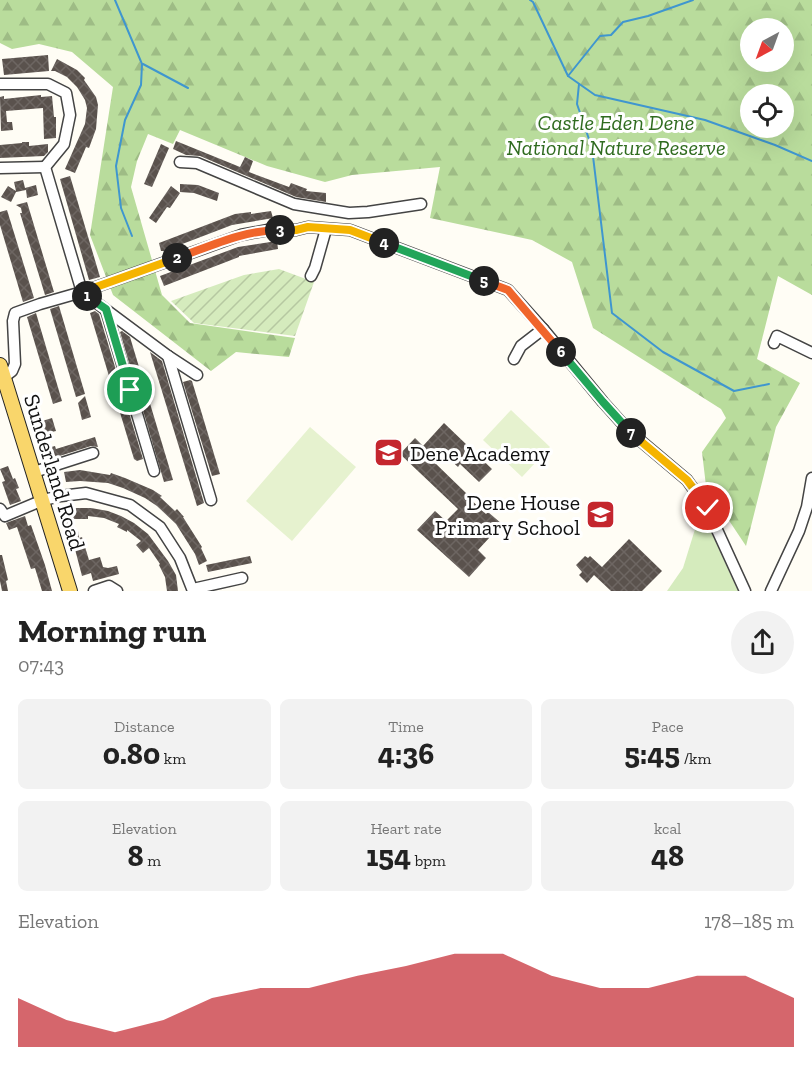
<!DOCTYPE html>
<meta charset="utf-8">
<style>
:root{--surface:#fff;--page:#f2f2f2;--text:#222;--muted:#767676;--accent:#c4262e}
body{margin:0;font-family:"Zilla Slab",serif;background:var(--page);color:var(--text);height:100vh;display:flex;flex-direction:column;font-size:22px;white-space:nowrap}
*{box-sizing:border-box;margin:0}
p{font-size:20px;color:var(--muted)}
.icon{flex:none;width:33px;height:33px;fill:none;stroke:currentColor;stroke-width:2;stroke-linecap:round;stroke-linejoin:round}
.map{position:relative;height:591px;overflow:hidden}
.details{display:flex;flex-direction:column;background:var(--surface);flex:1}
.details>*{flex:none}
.needle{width:39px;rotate:221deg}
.buttons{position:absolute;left:740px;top:18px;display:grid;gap:12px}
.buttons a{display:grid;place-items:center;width:54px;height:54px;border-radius:50%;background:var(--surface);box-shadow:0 6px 24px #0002;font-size:30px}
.pin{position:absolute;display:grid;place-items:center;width:51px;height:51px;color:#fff;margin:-26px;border:3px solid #fff;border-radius:50%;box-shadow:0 2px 6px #0007}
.km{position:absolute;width:30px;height:30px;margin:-15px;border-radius:50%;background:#222;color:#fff;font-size:16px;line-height:30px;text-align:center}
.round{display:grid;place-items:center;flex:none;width:63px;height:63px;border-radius:32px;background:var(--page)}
.headline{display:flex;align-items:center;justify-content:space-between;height:102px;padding:0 18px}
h1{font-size:33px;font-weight:700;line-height:45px}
.figures{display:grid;grid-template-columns:repeat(3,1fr);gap:9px;height:102px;padding:6px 18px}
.figures div{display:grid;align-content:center;border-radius:9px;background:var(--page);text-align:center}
.figures b{font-size:30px;font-weight:700}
.figures small{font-size:16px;font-weight:400}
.figures p{font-size:16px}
.chart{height:168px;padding:12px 18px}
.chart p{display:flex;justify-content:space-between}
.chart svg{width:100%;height:108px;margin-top:6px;fill:var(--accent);opacity:.7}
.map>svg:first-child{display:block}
</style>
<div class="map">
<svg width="812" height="591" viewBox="0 0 812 591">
<defs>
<pattern id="forest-firs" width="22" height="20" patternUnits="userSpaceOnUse" patternTransform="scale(1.5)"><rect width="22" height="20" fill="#b9dc9c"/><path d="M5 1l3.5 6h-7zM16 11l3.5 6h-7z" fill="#9ebc85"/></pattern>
<pattern id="garden-furrows" width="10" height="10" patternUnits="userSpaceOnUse" patternTransform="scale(1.5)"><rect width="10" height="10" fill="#d5ebbd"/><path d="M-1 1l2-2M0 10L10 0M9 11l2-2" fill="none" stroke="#b6c8a1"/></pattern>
<pattern id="building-cross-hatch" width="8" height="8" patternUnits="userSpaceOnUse" patternTransform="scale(1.5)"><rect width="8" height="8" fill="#5a524d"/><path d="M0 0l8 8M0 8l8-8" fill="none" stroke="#6d6662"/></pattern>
</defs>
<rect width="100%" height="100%" fill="#fffdf5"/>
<!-- grass -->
<path fill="#d5ebbd" d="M701,510L738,591H667L683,568Z"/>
<!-- forest -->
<path fill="url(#forest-firs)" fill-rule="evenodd" d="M0,0H812V295L778,276L757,359L800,383L776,427L746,546L706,486L702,452L726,418L721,409L593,328L572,262L532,240L430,218L440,167L352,175L325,182L267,166L180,130L173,144L148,134L137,161L131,187L162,295L190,323L295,338L289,357L236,352L211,371L113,295L90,235L113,87L72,52L39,44L12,49L0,43ZM750,28H783V62H750ZM750,94H783V128H750Z"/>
<!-- garden -->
<path fill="url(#garden-furrows)" d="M279,269L314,282L295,336L194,323L171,301L244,275Z"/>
<!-- pitch -->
<g fill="#e6f2cf">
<path d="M511,410L550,447L522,477L483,440Z"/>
<path d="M310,427L356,467L292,541L246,501Z"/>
</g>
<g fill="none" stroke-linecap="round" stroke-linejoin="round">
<!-- stream -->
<g stroke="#3f96cf" stroke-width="2">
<path d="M115,0L142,64L141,85L125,120L116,166L121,208L132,236"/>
<path d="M530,0L533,2L568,76L595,95L705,120L775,145L812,161"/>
<path d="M143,64L188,88"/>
<path d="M568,76L600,36L611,35L623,22L648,16L693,0"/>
<path d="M579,84L577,104L592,148L612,313L663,352L734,391L769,384"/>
</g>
</g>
<!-- building -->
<g fill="url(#building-cross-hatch)">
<path d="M48,55L49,71L4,75L2,59Z"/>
<path d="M57,59L77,70L85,78L84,80L96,97L98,105L96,129L89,148L86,147L75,173L65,169L85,124L87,108L85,100L77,87L67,77L55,71H51Z"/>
<path d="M41,95V97L52,96L54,117H56V138L44,139L43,108L6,111L7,122H12L13,130L1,131L0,97L4,96V99Z"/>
<path d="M176,141L240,167L245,157L253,161L249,172L289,187L291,183L307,189L306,191L326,193V202L296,197L200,156L186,155L173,149Z"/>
<path d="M22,142H29V146L48,144V152L44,156L0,158V145L22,143Z"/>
<path d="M161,144L169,148L152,187L144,184Z"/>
<path d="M70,176L100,277L89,280L60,179Z"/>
<path d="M23,180L25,188L36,185L38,195L27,198L26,190L16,192L11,202L1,197L8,186L16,191L14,182Z"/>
<path d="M180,184L198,185L219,193L217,201L194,193L180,192Z"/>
<path d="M171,186L180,193L170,208L167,207L156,223L149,218Z"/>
<path d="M27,202L54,292L45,295L20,213H22L21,208L16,205Z"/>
<path d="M7,210L34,298L23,302L0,225V212Z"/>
<path d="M271,211L273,218L232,225L164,251H161L159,243L235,214L251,212V214Z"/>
<path d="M277,241L278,249L239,256V257L164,286L160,276L238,247Z"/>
<path d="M59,306L85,394L76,397L50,309Z"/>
<path d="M95,311L99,314L143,459L137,461L134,459L90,313Z"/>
<path d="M36,313L62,401L53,404L27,317Z"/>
<path d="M122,331L130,337L173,480L164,482L120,332Z"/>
<path d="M150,352L162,361L204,503L197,506Z"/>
<path d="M190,380L192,381L220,474L212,476L183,382Z"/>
<path d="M85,396L91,417L82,420L78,403Z"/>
<path d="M52,418L56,431L43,434L39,422Z"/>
<path d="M444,423L492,469L479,482L460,464L458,467L442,452L433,461L467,494L466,495L486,514L488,512L502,524L478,550L486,558L469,577L417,530L435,511L446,521L458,509L400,454L415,438L423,446Z"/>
<path d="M95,437L98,447L91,446L47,460L43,449L55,446L56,449Z"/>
<path d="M8,466L13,479L15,478L19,488L16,489L21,501L10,505L2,482L5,481L0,469Z"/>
<path d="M80,470L110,475L111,473L125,478L153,490L162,496L160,497L175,511L177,509L184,517H183L202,547L201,548L207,561L199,565L195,554L176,524L157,506L145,498L123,488L108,483L80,481L66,482L64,472Z"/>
<path d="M68,506L69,508H91L108,511L121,516L134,523L148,534L168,561L176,575L178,591H167L165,577L159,565L160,564L149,548L143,553L136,545L141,541L127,530V532L117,527L119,524L104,518L88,516V519H72L74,527L67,529L62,508Z"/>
<path d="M25,516L28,526L31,525L45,565L52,591H42L35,568L31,569L17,527L9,530L6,523Z"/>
<path d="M78,531L79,538L82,537L89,560L100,557L103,567L108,568L117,566L119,574L93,581L91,573L82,576L71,534Z"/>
<path d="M629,539L662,571L642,591H611L594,575L587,583L579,575L582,572L576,565L585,556L588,558L590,556L602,567Z"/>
<path d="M0,555H2L8,580L6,581L8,591H2L0,581Z"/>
<path d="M250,556L252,563L208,572L206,565Z"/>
</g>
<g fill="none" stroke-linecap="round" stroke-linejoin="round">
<defs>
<g id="minor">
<path d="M0,84H48L66,93L70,115L64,144L45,167"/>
<path d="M180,162L197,163L294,204L349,213L368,212L421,204"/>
<path d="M45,167L82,292L168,356L197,375"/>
<path d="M0,168L45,167"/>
<path d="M311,276L315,268L326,229"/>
<path d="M106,310L154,471"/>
<path d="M774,343L777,336L812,353"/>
<path d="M168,356L211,500"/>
<path d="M514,359L521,346L543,329"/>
<path d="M4,377L12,371L15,364L13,321L15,313L40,304L82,292L241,235L268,230H296L308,227L350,230L508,290L543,329L603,402L629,431L687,480L707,508L745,591"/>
<path d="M34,472L93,453"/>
<path d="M0,509L5,516L43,500L61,496L86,493L130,505L160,527L180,558L193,591"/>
<path d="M193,589L242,578"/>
<path d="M94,591L109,586L117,591"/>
<path d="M771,591L799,531L807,507L812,478"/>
</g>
<path id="major" d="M0,365L70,591"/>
</defs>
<!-- minor casing -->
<use href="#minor" stroke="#444" stroke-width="13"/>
<!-- major casing -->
<use href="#major" stroke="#222" stroke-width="16"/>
<!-- minor -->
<use href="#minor" stroke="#fff" stroke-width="10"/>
<!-- major -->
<use href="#major" stroke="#f9d66b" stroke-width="14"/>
</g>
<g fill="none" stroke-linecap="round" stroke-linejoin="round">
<defs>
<path id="split-1" d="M87,296L106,309L130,390"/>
<path id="split-2" d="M87,296L82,292L177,258"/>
<path id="split-3" d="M177,258C211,246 244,230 280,230"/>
<path id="split-4" d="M280,230H296L308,227L350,230L384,243"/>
<path id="split-5" d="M384,243L484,281"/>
<path id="split-6" d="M484,281L508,290L561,352"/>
<path id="split-7" d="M561,352L603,402L631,433"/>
<path id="split-8" d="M631,433L687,480L708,508"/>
</defs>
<!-- split-1 casing -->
<use href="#split-1" stroke="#fff" stroke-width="12"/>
<!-- split-2 casing -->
<use href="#split-2" stroke="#fff" stroke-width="12"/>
<!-- split-3 casing -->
<use href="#split-3" stroke="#fff" stroke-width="12"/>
<!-- split-4 casing -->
<use href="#split-4" stroke="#fff" stroke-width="12"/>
<!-- split-5 casing -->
<use href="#split-5" stroke="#fff" stroke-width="12"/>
<!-- split-6 casing -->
<use href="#split-6" stroke="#fff" stroke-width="12"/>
<!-- split-7 casing -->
<use href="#split-7" stroke="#fff" stroke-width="12"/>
<!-- split-8 casing -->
<use href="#split-8" stroke="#fff" stroke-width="12"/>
<!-- split-1 -->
<use href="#split-1" stroke="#22a559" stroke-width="8"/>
<!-- split-2 -->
<use href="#split-2" stroke="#f5b400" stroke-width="8"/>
<!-- split-3 -->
<use href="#split-3" stroke="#f0652b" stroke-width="8"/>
<!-- split-4 -->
<use href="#split-4" stroke="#f5b400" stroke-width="8"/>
<!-- split-5 -->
<use href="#split-5" stroke="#22a559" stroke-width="8"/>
<!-- split-6 -->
<use href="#split-6" stroke="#f0652b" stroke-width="8"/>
<!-- split-7 -->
<use href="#split-7" stroke="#22a559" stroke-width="8"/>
<!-- split-8 -->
<use href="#split-8" stroke="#f5b400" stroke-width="8"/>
</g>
<!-- icons -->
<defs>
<symbol id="school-square" viewBox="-11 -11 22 22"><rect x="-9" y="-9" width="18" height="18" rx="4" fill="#c4262e" stroke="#fff"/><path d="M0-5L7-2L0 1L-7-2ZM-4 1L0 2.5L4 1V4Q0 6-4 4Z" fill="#fff"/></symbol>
</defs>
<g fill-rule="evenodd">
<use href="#school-square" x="372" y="436" width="33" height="33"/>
<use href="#school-square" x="584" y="498" width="33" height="33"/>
</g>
<g text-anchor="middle" stroke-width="6" stroke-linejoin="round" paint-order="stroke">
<!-- park labels -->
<g font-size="22" font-style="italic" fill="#2f6b1f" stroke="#fff">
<text x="616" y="130">Castle Eden Dene<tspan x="616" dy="25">National Nature Reserve</tspan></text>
</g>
<!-- poi labels -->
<g font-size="22" fill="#111" stroke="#fff" text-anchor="start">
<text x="410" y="461">Dene Academy</text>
<text x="580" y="510" text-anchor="end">Dene House<tspan x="580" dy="25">Primary School</tspan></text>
</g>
<!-- street labels -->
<g font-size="22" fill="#111" stroke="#fff">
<text transform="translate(55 472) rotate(73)" y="8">Sunderland Road</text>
</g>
</g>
</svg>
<div class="buttons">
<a><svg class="needle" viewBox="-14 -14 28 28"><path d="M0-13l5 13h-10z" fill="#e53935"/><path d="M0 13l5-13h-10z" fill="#767676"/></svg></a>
<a><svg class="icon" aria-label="locate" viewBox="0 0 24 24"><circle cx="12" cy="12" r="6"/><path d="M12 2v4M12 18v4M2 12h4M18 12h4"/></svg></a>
</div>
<div class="pin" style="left:130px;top:390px;background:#1e9e55"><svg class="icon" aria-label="arrive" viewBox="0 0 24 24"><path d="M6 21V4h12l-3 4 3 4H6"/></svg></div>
<div class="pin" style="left:708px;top:508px;background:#d93025"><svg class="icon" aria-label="check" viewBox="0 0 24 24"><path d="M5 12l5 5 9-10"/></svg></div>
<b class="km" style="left:87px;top:296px">1</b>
<b class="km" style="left:177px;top:258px">2</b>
<b class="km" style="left:280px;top:230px">3</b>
<b class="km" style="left:384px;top:243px">4</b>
<b class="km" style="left:484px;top:281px">5</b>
<b class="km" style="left:561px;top:352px">6</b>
<b class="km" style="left:631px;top:433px">7</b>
</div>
<section class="details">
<div class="headline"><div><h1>Morning run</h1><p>07:43</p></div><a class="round"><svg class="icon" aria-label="share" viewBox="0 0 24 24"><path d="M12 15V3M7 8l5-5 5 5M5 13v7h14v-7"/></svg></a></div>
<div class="figures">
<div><p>Distance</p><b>0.80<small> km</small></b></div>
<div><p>Time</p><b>4:36</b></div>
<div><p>Pace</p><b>5:45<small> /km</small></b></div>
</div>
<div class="figures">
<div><p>Elevation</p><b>8<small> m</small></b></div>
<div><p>Heart rate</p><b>154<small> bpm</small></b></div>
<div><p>kcal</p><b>48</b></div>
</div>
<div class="chart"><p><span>Elevation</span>178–185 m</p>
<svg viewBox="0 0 160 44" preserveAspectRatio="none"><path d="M0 44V24L10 33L20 38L30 33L40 24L50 20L60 20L70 15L80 11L90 6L100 6L110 15L120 20L130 20L140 15L150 15L160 24V44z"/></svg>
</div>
</section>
